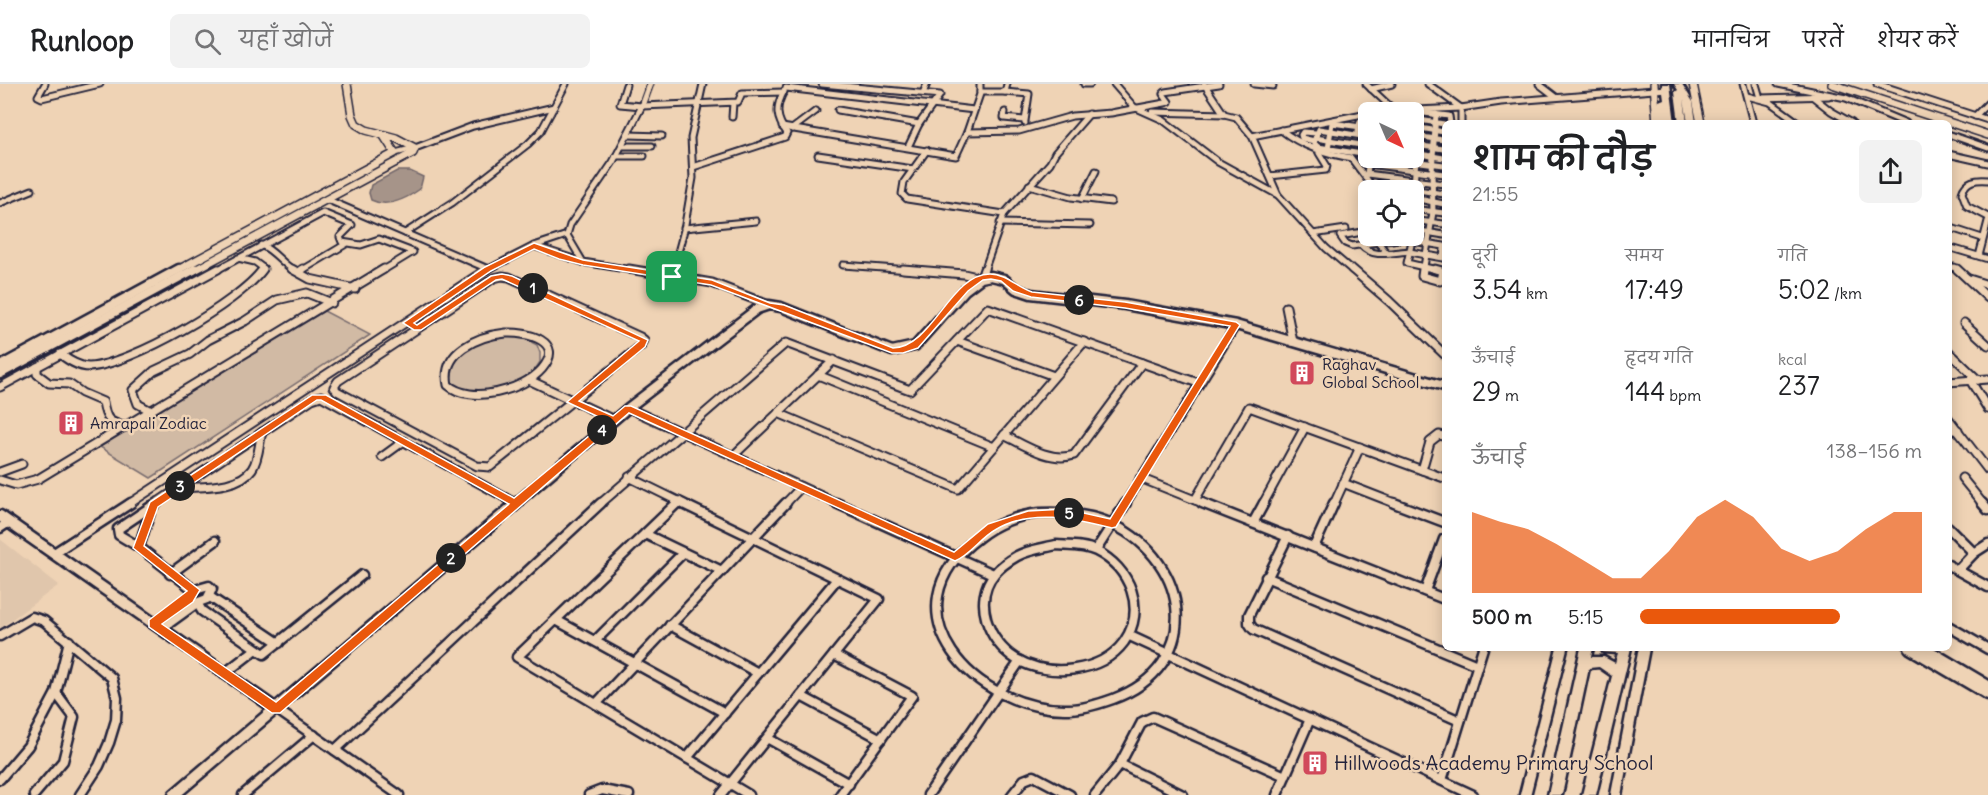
<!DOCTYPE html>
<html lang="hi">
<meta charset="utf-8">
<style>
:root{--surface:#fff;--page:#f2f2f2;--text:#202124;--muted:#757577;--line:#e0e0e0;--accent:#ea580c}
body{margin:0;font-family:Delius,"Playpen Sans Deva",sans-serif;background:var(--page);color:var(--text);height:100vh;display:flex;flex-direction:column;font-size:22px;white-space:nowrap}
*{box-sizing:border-box;margin:0}
p{font-size:20px;color:var(--muted)}
.icon{flex:none;width:33px;height:33px;fill:none;stroke:currentColor;stroke-width:2;stroke-linecap:round;stroke-linejoin:round}
.map{position:relative;flex:1;overflow:hidden}
.details{position:absolute;left:1442px;top:36px;width:510px;height:531px;display:flex;flex-direction:column;background:var(--surface);border-radius:9px;box-shadow:0 3px 15px #0003}
.details>*{flex:none}
.needle{width:39px;rotate:136deg}
.buttons{position:absolute;left:1358px;top:18px;display:grid;gap:12px}
.buttons a{display:grid;place-items:center;width:66px;height:66px;border-radius:9px;background:var(--surface);box-shadow:0 3px 15px #0003;font-size:30px}
.pin{position:absolute;display:grid;place-items:center;width:51px;height:51px;color:#fff;margin:-26px;border-radius:12px;box-shadow:0 3px 9px #0006}
.km{position:absolute;width:30px;height:30px;margin:-15px;border-radius:50%;background:#222;color:#fff;font-size:16px;line-height:30px;text-align:center}
.round{display:grid;place-items:center;flex:none;width:63px;height:63px;border-radius:9px;background:var(--page)}
.head{display:flex;align-items:center;justify-content:space-between;height:102px;padding:0 30px}
h1{font-size:33px;font-weight:600;line-height:45px}
.figures{display:grid;grid-template-columns:repeat(3,1fr);gap:9px;height:102px;padding:6px 30px}
.figures div{display:grid;align-content:center}
.figures b{font-size:26px;font-weight:600}
.figures small{font-size:16px;font-weight:400}
.figures p{font-size:16px}
.chart{height:168px;padding:12px 30px}
.chart p{display:flex;justify-content:space-between}
.chart svg{width:100%;height:108px;margin-top:6px;fill:var(--accent);opacity:.7}
ul{padding:0 30px;list-style:none;font-size:20px}
li{display:grid;grid-template-columns:96px 72px 1fr;align-items:center;height:45px}
li i{height:15px;border-radius:8px;background:var(--accent)}
header{display:flex;align-items:center;gap:36px;box-sizing:border-box;height:84px;padding:0 30px;background:var(--surface);border-bottom:2px solid var(--line)}
header strong{font-size:28px}
nav{display:flex;gap:33px;margin-inline-start:auto;font-size:21px}
.search{width:420px;height:54px;background:var(--page);display:flex;align-items:center;gap:15px;box-sizing:border-box;padding:0 21px;border-radius:9px;color:var(--muted);font-size:22px}
.map>svg:first-child{display:block}
</style>
<header>
<strong>Runloop</strong>
<div class="search"><svg class="icon" aria-label="search" viewBox="0 0 24 24"><circle cx="10" cy="10" r="6"/><path d="M15 15l6 6"/></svg>यहाँ खोजें</div>
<nav><a>मानचित्र</a><a>परतें</a><a>शेयर करें</a></nav>
</header>
<div class="map">
<svg width="1988" height="711" viewBox="0 0 1988 711">
<rect width="100%" height="100%" fill="#efd3b5"/>
<filter id="ink" filterUnits="userSpaceOnUse"><feTurbulence type="fractalNoise" baseFrequency=".0167" numOctaves="2"/><feDisplacementMap in="SourceGraphic" scale="12" xChannelSelector="R" yChannelSelector="G"/><feConvolveMatrix kernelMatrix="1 2 1 2 8 2 1 2 1" color-interpolation-filters="sRGB"/></filter>
<g filter="url(#ink)">
<!-- built -->
<path fill="#e0c6ac" d="M0,455L59,501L0,544Z"/>
<!-- green -->
<g fill="#d1baa4" stroke="#7a6e70" stroke-width="1.5">
<path d="M324,227L370,251L151,394L100,363Z"/>
<path d="M494,252H520L537,261L540,269V278L534,287L524,296L494,309H465L447,297L456,270Z"/>
</g>
<!-- water -->
<path fill="#a69489" stroke="#71666a" stroke-width="1.5" d="M397,87H410L423,93L420,105C406,115 387,124 371,116L369,109L371,101Z"/>
<g fill="none" stroke-linecap="round" stroke-linejoin="round">
<defs>
<g id="minor-far2">
<path d="M45,0L38,12L42,14L100,0"/>
<path d="M822,0L940,11L919,40L908,63"/>
<path d="M1084,0H1090"/>
<path d="M1114,0L1134,23L1163,36L1218,78L1278,111L1326,164L1353,187"/>
<path d="M1204,0L1224,30L1236,33L1252,52"/>
<path d="M1254,0L1273,2"/>
<path d="M1366,0L1394,26"/>
<path d="M1428,0L1461,24"/>
<path d="M1539,0L1556,13"/>
<path d="M1743,0L1753,39"/>
<path d="M1756,0L1760,14"/>
<path d="M1778,0L1846,14L1906,39"/>
<path d="M1877,0L1988,36"/>
<path d="M626,1L620,20L642,22L650,0"/>
<path d="M786,4L974,26"/>
<path d="M1371,5L1392,0"/>
<path d="M980,8H1005L1007,0"/>
<path d="M1005,8L1029,10L1025,37"/>
<path d="M923,9L927,0"/>
<path d="M1747,12L1770,18L1799,39"/>
<path d="M1812,12L1831,27L1852,39"/>
<path d="M1760,14L1829,12"/>
<path d="M1461,24V39"/>
<path d="M838,26L919,40"/>
<path d="M1005,28L1004,34L1024,36L1025,39"/>
<path d="M1152,28L1224,30"/>
<path d="M1371,28L1461,24L1501,18L1667,5"/>
<path d="M1415,28L1449,32L1450,39"/>
<path d="M1975,32L1988,19"/>
<path d="M732,33L733,19"/>
<path d="M1413,35L1444,40"/>
<path d="M782,43L956,72L967,48L1019,47L1072,32L1111,29L1165,19L1169,18L1163,10L1165,8L1219,0"/>
<path d="M1414,43L1444,48"/>
<path d="M792,45L816,27"/>
<path d="M1281,46C1303,63 1324,69 1351,74L1375,106"/>
<path d="M1358,47L1360,37H1368"/>
<path d="M967,48L980,10V0"/>
<path d="M1948,50L1988,64"/>
<path d="M628,51L662,52"/>
<path d="M1414,52L1444,56"/>
<path d="M1368,53L1319,45L1314,59L1318,63L1368,71"/>
<path d="M1315,54L1368,62"/>
<path d="M1314,57L1302,54L1301,51L1303,48L1316,49"/>
<path d="M1414,61L1444,65"/>
<path d="M622,62H652"/>
<path d="M1328,65L1332,39L1368,44"/>
<path d="M927,66L904,98L902,110L907,115L1004,130"/>
<path d="M395,69L415,64L473,42L554,23"/>
<path d="M1413,69L1444,74"/>
<path d="M1948,70L1988,79"/>
<path d="M818,71L913,85"/>
<path d="M616,72H644"/>
<path d="M1369,74L1367,90L1444,100"/>
<path d="M1389,74L1444,81"/>
<path d="M1368,80L1444,90"/>
<path d="M693,83L785,53L787,49C776,35 775,23 784,7"/>
<path d="M1270,92L1326,86L1327,82L1319,69"/>
<path d="M1988,96C1976,95 1966,96 1962,109L1967,122L1988,133"/>
<path d="M1379,100L1444,110"/>
<path d="M1029,101L1071,113L1111,118"/>
<path d="M1278,111L1252,52L1368,29"/>
<path d="M1413,114L1444,120"/>
<path d="M326,115L488,185"/>
<path d="M1082,115L1096,87"/>
<path d="M1413,118L1419,28"/>
<path d="M0,119L32,106"/>
<path d="M1413,125L1444,129"/>
<path d="M1419,137L1444,140"/>
<path d="M1000,139L1090,141"/>
<path d="M1948,143L1982,154"/>
<path d="M684,144L756,137"/>
<path d="M1414,146L1444,151"/>
<path d="M1368,147L1340,152L1345,159L1352,162L1412,153"/>
<path d="M405,149L452,119L528,60L541,47L566,0"/>
<path d="M1313,150L1346,145"/>
<path d="M1373,152L1386,168"/>
<path d="M1413,152L1407,179L1424,183"/>
<path d="M1412,157L1444,162"/>
<path d="M261,161C275,167 282,180 295,187"/>
<path d="M1361,161C1373,175 1393,168 1410,167"/>
<path d="M534,162L583,178"/>
<path d="M1948,163L1988,175"/>
<path d="M1410,168L1443,174L1444,165"/>
<path d="M1979,172L1988,137"/>
<path d="M238,174L255,178L263,184L262,187"/>
<path d="M843,181L923,187"/>
<path d="M1424,183L1442,187"/>
<path d="M1424,183L1433,128L1432,87L1436,30"/>
<path d="M1948,184L1954,183L1958,187"/>
<path d="M215,187L323,129L352,141L340,153L342,158L361,161L379,155L413,168L382,187"/>
<path d="M301,187L346,160"/>
<path d="M485,187L534,162L567,151"/>
<path d="M638,187L583,178L567,151L570,141L613,78L642,22L738,18L742,9L784,8"/>
<path d="M673,187L684,146L693,94L691,54L703,0"/>
<path d="M984,187L1004,130L1050,79L1055,69L1089,30"/>
<path d="M1423,187L1424,183"/>
</g>
<g id="minor-far1">
<path d="M292,185L310,195L355,205"/>
<path d="M629,185L712,199L769,221"/>
<path d="M903,185L964,190L981,194L984,185"/>
<path d="M1352,185L1389,217L1444,270"/>
<path d="M1423,185L1422,192L1440,197L1442,187L1435,185"/>
<path d="M1957,185L1988,214"/>
<path d="M299,188L303,185"/>
<path d="M502,192L509,193L640,253L644,256L642,261L490,383L477,382L337,307L334,303L338,297L494,194Z"/>
<path d="M671,193L673,185"/>
<path d="M1969,195L1988,201"/>
<path d="M1286,223L1293,258"/>
<path d="M1964,239L1988,261"/>
<path d="M506,249C527,248 566,257 542,285C524,306 471,321 448,301C441,268 477,252 506,249Z"/>
<path d="M957,257L1054,292"/>
<path d="M1948,267L1978,296"/>
<path d="M60,270C68,276 78,283 89,283C130,281 239,219 263,185"/>
<path d="M37,283V290L49,299L69,300L82,309L103,318C106,336 108,337 125,343"/>
<path d="M818,291L994,363"/>
<path d="M529,296L614,336"/>
<path d="M1970,296L1988,325"/>
<path d="M1948,298L1988,295"/>
<path d="M0,303L218,185"/>
<path d="M628,324L839,420"/>
<path d="M151,327L138,320L133,306L154,287L190,270L208,256L245,237L277,216L307,209L332,219"/>
<path d="M778,329L958,405L1084,258"/>
<path d="M1948,334L1988,386"/>
<path d="M1948,346H1958"/>
<path d="M1004,351C1024,361 1051,379 1074,371L1142,279"/>
<path d="M733,372L834,276"/>
<path d="M382,373L404,357"/>
<path d="M1422,386L1430,358L1439,351L1444,352"/>
<path d="M0,388L22,380"/>
<path d="M629,393L684,420"/>
<path d="M1140,394L1205,420"/>
<path d="M1962,394L1983,420"/>
<path d="M0,396L16,401L38,395L384,185"/>
<path d="M1343,399L1397,420"/>
<path d="M180,404C202,402 238,405 252,385C259,375 259,359 262,348"/>
<path d="M1195,416L1249,323L1444,394"/>
<path d="M129,420L487,185"/>
<path d="M155,420L312,315L321,312L515,419"/>
<path d="M600,420L786,259L910,306L988,224L1198,299"/>
<path d="M676,420L679,417"/>
<path d="M785,420L801,403"/>
<path d="M1125,420L1236,241"/>
<path d="M1263,420L1305,343"/>
<path d="M1334,420L1360,363"/>
</g>
<g id="minor">
<path d="M677,419L517,573L749,711"/>
<path d="M681,419L879,515L721,711"/>
<path d="M836,419L993,490"/>
<path d="M1202,419L1444,515"/>
<path d="M1394,419L1444,438"/>
<path d="M1982,419L1988,426"/>
<path d="M152,422L139,463L119,451L118,445Z"/>
<path d="M152,422L157,419"/>
<path d="M1040,429C1064,428 1090,430 1112,440C1192,478 1204,582 1113,615C1099,620 1084,625 1069,625C975,628 881,526 978,454C995,440 1018,431 1040,429Z"/>
<path d="M1253,439L1264,419"/>
<path d="M1948,443L1974,469"/>
<path d="M0,444L9,438"/>
<path d="M645,450L722,487"/>
<path d="M1288,452L1249,531V539L1253,545L1460,637"/>
<path d="M1056,461C1069,462 1084,461 1096,467C1130,484 1147,525 1124,558C1101,589 1049,594 1016,575C988,558 972,516 995,489C1000,483 1010,476 1017,472C1027,466 1044,464 1056,461Z"/>
<path d="M139,463L194,506"/>
<path d="M1314,463L1334,419"/>
<path d="M1096,466L1126,419"/>
<path d="M54,469L131,419"/>
<path d="M1948,481L1988,503"/>
<path d="M1958,486L1974,469L1988,460"/>
<path d="M170,490L215,457"/>
<path d="M1266,493L1477,581"/>
<path d="M209,502L212,505L207,515L196,519L188,517L195,506Z"/>
<path d="M1425,507L1444,455"/>
<path d="M210,513L279,559"/>
<path d="M556,536L725,629"/>
<path d="M154,540L189,515"/>
<path d="M670,541L758,589"/>
<path d="M1948,542L1988,565"/>
<path d="M161,545L197,519L202,527L264,570L362,491"/>
<path d="M0,552L32,533L44,537L112,594L117,614L116,636L109,659L99,682L80,711"/>
<path d="M1130,552L1473,711"/>
<path d="M595,557L683,469"/>
<path d="M834,571L912,612L840,711"/>
<path d="M224,590L255,566"/>
<path d="M801,612L881,655"/>
<path d="M596,620L786,419"/>
<path d="M276,625L399,711"/>
<path d="M767,654L849,700"/>
<path d="M335,666L601,419"/>
<path d="M687,674L837,495"/>
<path d="M1120,680L1183,711"/>
<path d="M0,695L28,662L56,609"/>
<path d="M1442,696L1483,564"/>
<path d="M34,711L63,677L74,633L56,609L69,557"/>
<path d="M243,711L314,651"/>
<path d="M589,711L602,706L629,711"/>
<path d="M928,711L1020,577"/>
<path d="M1012,711L1024,696L1034,692L1070,711"/>
<path d="M1095,711L1120,680L1142,638L1153,633L1285,692"/>
<path d="M1277,711L1310,635"/>
</g>
<g id="tertiary-far2">
<path d="M1654,0L1657,39"/>
<path d="M1693,0L1701,39"/>
<path d="M1832,0L1988,51"/>
<path d="M176,187L395,69L384,52"/>
<path d="M193,187L413,69L415,64L396,54L366,46L356,40L352,31L347,0"/>
</g>
<g id="tertiary-far1">
<path d="M0,282L179,185"/>
<path d="M0,290L195,185"/>
<path d="M515,420L628,324L757,225L769,221L781,223L892,267L915,262L965,206L981,194L991,192L1004,195L1016,205L1031,210L1125,221L1236,241L1444,302"/>
</g>
<g id="tertiary">
<path d="M0,432L276,625"/>
<path d="M1910,564L1988,610"/>
<path d="M1924,564L1988,602"/>
<path d="M174,711L517,419"/>
<path d="M1525,711L1562,564"/>
<path d="M1616,711L1644,564"/>
</g>
<g id="secondary">
<path d="M1662,0H1670L1675,39H1667V35V39H1659V17L1664,15Z"/>
<path d="M1674,0H1682L1693,18L1696,39H1688L1684,15L1687,39H1679L1675,8L1678,6Z"/>
<path d="M1581,564H1593L1591,573H1604L1615,579L1618,569L1603,568L1601,564H1631L1596,711H1582L1612,592L1599,583L1589,584L1562,711H1548Z"/>
</g>
</defs>
<!-- minor-far2 casing -->
<use href="#minor-far2" stroke="#22223b" stroke-width="9"/>
<!-- minor-far1 casing -->
<use href="#minor-far1" stroke="#22223b" stroke-width="11"/>
<!-- minor casing -->
<use href="#minor" stroke="#22223b" stroke-width="13"/>
<!-- tertiary-far2 casing -->
<use href="#tertiary-far2" stroke="#22223b" stroke-width="10"/>
<!-- tertiary-far1 casing -->
<use href="#tertiary-far1" stroke="#22223b" stroke-width="13"/>
<!-- tertiary casing -->
<use href="#tertiary" stroke="#22223b" stroke-width="15"/>
<!-- secondary casing -->
<use href="#secondary" stroke="#22223b" stroke-width="5"/>
<!-- minor-far2 -->
<use href="#minor-far2" stroke="#efd3b5" stroke-width="5"/>
<!-- minor-far1 -->
<use href="#minor-far1" stroke="#efd3b5" stroke-width="7"/>
<!-- minor -->
<use href="#minor" stroke="#efd3b5" stroke-width="8"/>
<!-- tertiary-far2 -->
<use href="#tertiary-far2" stroke="#efd3b5" stroke-width="7"/>
<!-- tertiary-far1 -->
<use href="#tertiary-far1" stroke="#efd3b5" stroke-width="8"/>
<!-- tertiary -->
<use href="#tertiary" stroke="#efd3b5" stroke-width="10"/>
<!-- secondary -->
<use href="#secondary" fill="#efd3b5" fill-rule="evenodd"/>
</g>
</g>
<!-- route -->
<path fill="#ea580c" stroke="#fff" stroke-width="1.5" fill-rule="evenodd" d="M534,159L583,176L712,196L770,219L784,221L893,264C933,263 950,190 990,190C1006,190 1017,203 1032,208L1125,218L1236,238L1240,241L1116,443L1112,444C1075,435 1031,424 995,446C981,454 970,471 955,477L629,329L280,629H272L149,543V536L187,507L133,464L150,418L312,311H326L514,414L607,337L567,318L639,257L502,195L496,196L421,246H414L403,239L485,183ZM534,165L559,175L583,181L711,201L892,269H903L918,264L968,207L983,196L991,195L1001,197L1013,207L1031,213L1125,224L1230,242L1110,435L1066,425L1028,427L988,440L954,468L631,322H625L613,332L579,317L645,263L648,256L512,192L502,190L491,192L417,241L414,239L491,187ZM317,316H321L509,420L276,618L162,540L193,518L200,506L144,462L158,423Z"/>
<!-- icons -->
<defs>
<symbol id="building-square" viewBox="-11 -11 22 22"><rect x="-9" y="-9" width="18" height="18" rx="4" fill="#d1495b" stroke="#efd3b5"/><path d="M-4-6H4V6H1V3H-1V6H-4ZM-2.5-4.3h1.7v1.8h-1.7ZM.8-4.3h1.7v1.8H.8ZM-2.5-1h1.7V.8h-1.7ZM.8-1h1.7V.8H.8Z" fill="#fff"/></symbol>
</defs>
<g fill-rule="evenodd">
<use href="#building-square" x="1287" y="274" width="30" height="30"/>
<use href="#building-square" x="56" y="324" width="30" height="30"/>
<use href="#building-square" x="1300" y="664" width="30" height="30"/>
</g>
<g text-anchor="middle" stroke-width="5" stroke-linejoin="round" paint-order="stroke">
<!-- poi labels -->
<g font-size="16" fill="#22223b" stroke="#efd3b5" text-anchor="start">
<text x="1322" y="286">Raghav<tspan x="1322" dy="18">Global School</tspan></text>
<text x="90" y="345">Amrapali Zodiac</text>
</g>
<!-- near-poi labels -->
<g font-size="20" fill="#22223b" stroke="#efd3b5" text-anchor="start">
<text x="1334" y="686">Hillwoods Academy Primary School</text>
</g>
</g>
</svg>
<div class="buttons">
<a><svg class="needle" viewBox="-14 -14 28 28"><path d="M0-13l5 13h-10z" fill="#e53935"/><path d="M0 13l5-13h-10z" fill="#757577"/></svg></a>
<a><svg class="icon" aria-label="locate" viewBox="0 0 24 24"><circle cx="12" cy="12" r="6"/><path d="M12 2v4M12 18v4M2 12h4M18 12h4"/></svg></a>
</div>
<div class="pin" style="left:672px;top:193px;background:#1e9e55"><svg class="icon" aria-label="arrive" viewBox="0 0 24 24"><path d="M6 21V4h12l-3 4 3 4H6"/></svg></div>
<b class="km" style="left:533px;top:204px">1</b>
<b class="km" style="left:451px;top:474px">2</b>
<b class="km" style="left:180px;top:402px">3</b>
<b class="km" style="left:602px;top:346px">4</b>
<b class="km" style="left:1069px;top:429px">5</b>
<b class="km" style="left:1079px;top:216px">6</b>
<section class="details">
<div class="head"><div><h1>शाम की दौड़</h1><p>21:55</p></div><a class="round"><svg class="icon" aria-label="share" viewBox="0 0 24 24"><path d="M12 15V3M7 8l5-5 5 5M5 13v7h14v-7"/></svg></a></div>
<div class="figures">
<div><p>दूरी</p><b>3.54<small> km</small></b></div>
<div><p>समय</p><b>17:49</b></div>
<div><p>गति</p><b>5:02<small> /km</small></b></div>
</div>
<div class="figures">
<div><p>ऊँचाई</p><b>29<small> m</small></b></div>
<div><p>हृदय गति</p><b>144<small> bpm</small></b></div>
<div><p>kcal</p><b>237</b></div>
</div>
<div class="chart"><p><span>ऊँचाई</span>138–156 m</p>
<svg viewBox="0 0 160 44" preserveAspectRatio="none"><path d="M0 44V11L10 15L20 18L30 24L40 31L50 38L60 38L70 27L80 13L90 6L100 13L110 26L120 31L130 27L140 18L150 11L160 11V44z"/></svg>
</div>
<ul>
<li><b>500 m</b>5:15<i style="width:71%"></i></li>
</ul>
</section>
</div>
